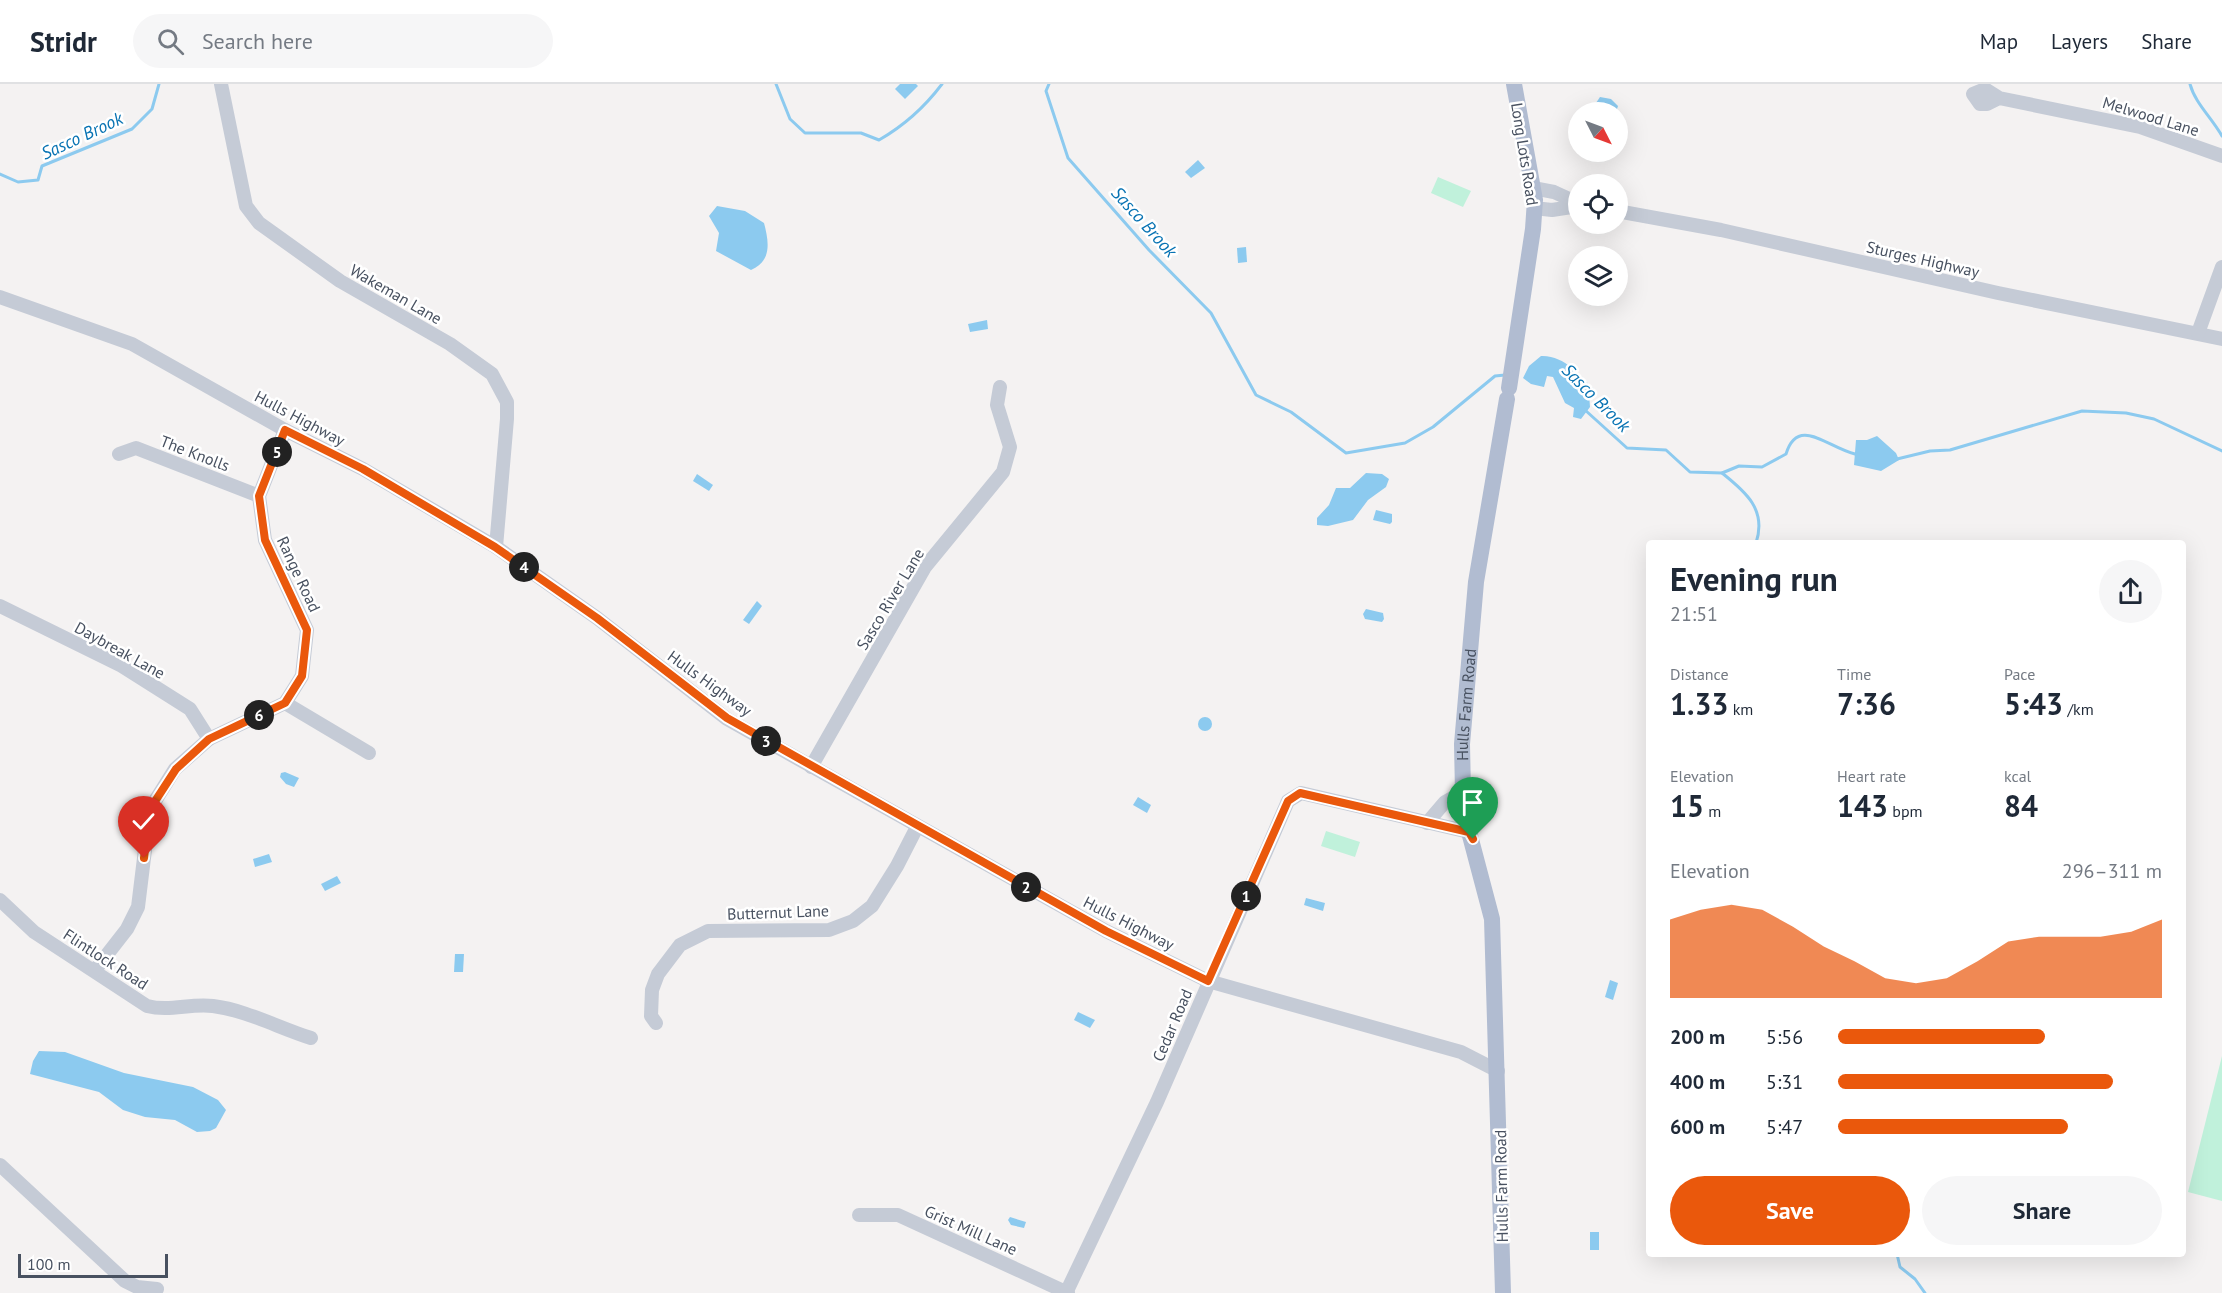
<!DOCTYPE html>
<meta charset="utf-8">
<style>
:root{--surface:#fff;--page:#f6f6f7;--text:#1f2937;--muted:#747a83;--line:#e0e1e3;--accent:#ea580c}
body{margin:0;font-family:"PT Sans",sans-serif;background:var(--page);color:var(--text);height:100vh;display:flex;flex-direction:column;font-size:22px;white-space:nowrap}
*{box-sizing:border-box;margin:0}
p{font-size:20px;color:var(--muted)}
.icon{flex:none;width:33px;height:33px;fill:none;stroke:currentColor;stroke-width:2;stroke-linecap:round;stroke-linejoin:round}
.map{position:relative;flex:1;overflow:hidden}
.drawer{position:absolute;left:1646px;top:456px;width:540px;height:717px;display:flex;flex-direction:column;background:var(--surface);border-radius:6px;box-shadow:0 6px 24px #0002}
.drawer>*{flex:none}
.needle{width:39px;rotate:132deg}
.fabs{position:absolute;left:1568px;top:18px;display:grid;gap:12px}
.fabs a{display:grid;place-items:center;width:60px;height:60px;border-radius:50%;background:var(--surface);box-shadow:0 6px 24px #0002;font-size:30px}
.scale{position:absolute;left:18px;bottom:15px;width:150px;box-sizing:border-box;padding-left:6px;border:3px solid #485160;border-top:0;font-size:16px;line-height:21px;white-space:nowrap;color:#485160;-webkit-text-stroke:4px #fff;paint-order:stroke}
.pin{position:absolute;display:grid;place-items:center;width:51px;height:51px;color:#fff;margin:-62px -26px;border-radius:50% 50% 50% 0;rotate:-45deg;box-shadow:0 0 6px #0007}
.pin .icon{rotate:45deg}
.km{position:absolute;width:30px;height:30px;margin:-15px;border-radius:50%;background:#222;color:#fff;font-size:16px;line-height:30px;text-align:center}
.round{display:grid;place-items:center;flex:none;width:63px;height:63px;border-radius:32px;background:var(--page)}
.headline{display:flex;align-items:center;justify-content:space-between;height:102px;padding:0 24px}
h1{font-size:33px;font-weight:800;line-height:45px}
.metrics{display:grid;grid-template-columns:repeat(3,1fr);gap:9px;height:102px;padding:6px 24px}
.metrics div{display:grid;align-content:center}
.metrics b{font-size:30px;font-weight:800}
.metrics small{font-size:16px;font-weight:400}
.metrics p{font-size:16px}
.chart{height:168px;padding:12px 24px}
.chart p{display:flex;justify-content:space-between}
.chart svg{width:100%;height:108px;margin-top:6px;fill:var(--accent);opacity:.7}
.cta{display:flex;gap:12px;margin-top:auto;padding:12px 24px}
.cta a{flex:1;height:69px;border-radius:36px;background:var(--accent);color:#fff;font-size:24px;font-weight:800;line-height:69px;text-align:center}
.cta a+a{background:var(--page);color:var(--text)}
ul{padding:0 24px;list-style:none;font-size:20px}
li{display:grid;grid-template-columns:96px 72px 1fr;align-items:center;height:45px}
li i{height:15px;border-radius:8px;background:var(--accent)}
header{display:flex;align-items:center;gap:36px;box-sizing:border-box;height:84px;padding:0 30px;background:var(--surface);border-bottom:2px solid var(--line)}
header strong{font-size:28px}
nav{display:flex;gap:33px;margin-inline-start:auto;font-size:21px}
.search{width:420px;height:54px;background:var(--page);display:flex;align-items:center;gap:15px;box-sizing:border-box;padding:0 21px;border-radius:33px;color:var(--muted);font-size:22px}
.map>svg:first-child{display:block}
</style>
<header>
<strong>Stridr</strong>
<div class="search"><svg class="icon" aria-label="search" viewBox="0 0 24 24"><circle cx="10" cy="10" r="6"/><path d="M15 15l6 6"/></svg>Search here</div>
<nav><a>Map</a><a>Layers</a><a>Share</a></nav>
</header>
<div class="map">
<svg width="2222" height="1209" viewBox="0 0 2222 1209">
<rect width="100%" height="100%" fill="#f4f2f2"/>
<!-- green -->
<g fill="#c0f1db">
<path d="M1438,93L1471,107L1463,123L1431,109Z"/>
<path d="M1326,747L1360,758L1355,773L1321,762Z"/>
<path d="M2222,972V1117L2188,1108Z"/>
</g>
<!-- water -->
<g fill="#8ccaef">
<path d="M900,0H916L918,2L905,15L895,5Z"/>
<path d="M1600,13L1611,15L1618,22L1616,28L1599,26L1596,19Z"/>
<path d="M1198,76L1205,84L1191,94L1185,88Z"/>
<path d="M717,122L745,127L764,139C769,158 772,177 751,186L716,167L719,149L709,132Z"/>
<path d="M1246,163L1247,178L1238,179L1237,164Z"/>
<path d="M987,236L988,245L970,248L968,240Z"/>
<path d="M1541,272C1565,271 1579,292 1594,305L1589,310L1590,323L1581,335L1573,333L1574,324L1565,319L1553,293L1547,292L1544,303L1531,300L1523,294L1529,282Z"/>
<path d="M1877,352L1896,369L1899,376L1881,387L1854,381L1856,356H1867Z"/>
<path d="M1366,389L1382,390L1389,395L1386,403L1368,416L1353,436L1328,442L1317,441V434L1329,421L1336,404H1350Z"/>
<path d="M697,390L713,401L709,407L693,397Z"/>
<path d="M1376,426L1392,430V438L1390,440L1373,436Z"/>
<path d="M757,517L762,522L749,540L743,536Z"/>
<path d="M1366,525L1383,529L1384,535L1382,538L1365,535L1363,530Z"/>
<circle cx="1205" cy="640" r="7"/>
<path d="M285,688L299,694L294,703L286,700L280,693L281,689Z"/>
<path d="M1138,713L1151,721L1147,729L1133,721Z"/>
<path d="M269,770L272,778L255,783L253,775Z"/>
<path d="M337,792L341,799L325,807L321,800Z"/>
<path d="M1306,814L1325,819L1323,827L1304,821Z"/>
<path d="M455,870H464L463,888H454Z"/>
<path d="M1610,896L1618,899L1613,916L1605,913Z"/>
<path d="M1078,928L1095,936L1090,944L1074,936Z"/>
<path d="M39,967L65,968L124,989L193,1003L218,1016L226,1026L216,1044L210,1047L197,1048L175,1036L145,1033L123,1026L99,1008L30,990L33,977Z"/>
<path d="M1010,1133L1026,1138L1024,1144L1011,1141L1008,1136Z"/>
<rect x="1590" y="1148" width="9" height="18"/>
</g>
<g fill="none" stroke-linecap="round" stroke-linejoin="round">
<!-- stream -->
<g stroke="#8ccaef" stroke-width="3">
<path d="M776,0L790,35L805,49H861L879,56C905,41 924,24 942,0"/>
<path d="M1049,0L1046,7L1068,74L1149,166L1211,229L1256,311L1291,328L1346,369L1405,359L1433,343L1495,292L1505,291"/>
<path d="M2190,0C2195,19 2212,34 2222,52"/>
<path d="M0,90L18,98L38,96L42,82L132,45L152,25L159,0"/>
<path d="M1585,326L1627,364L1666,366L1690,388L1722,389L1739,382L1762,383L1786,370C1798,331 1828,364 1855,370"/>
<path d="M1897,375L1930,367L1950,366L2082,327L2126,329L2154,335L2222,367"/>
<path d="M1722,389C1746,408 1767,426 1756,459"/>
<path d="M1897,1170L1900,1183L1915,1195L1925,1209"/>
</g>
<!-- minor -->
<g stroke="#c5cbd6" stroke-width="14">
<path d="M221,0L246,122L259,139L340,197L450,260L492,290L507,318V335L496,463"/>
<path d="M1999,14L1987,20H1980L1973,10L1985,5L1999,14L2140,43L2222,72"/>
<path d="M1533,104L1554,108L1578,119"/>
<path d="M1534,124L1552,126L1578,122"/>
<path d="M1617,127L1721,146L1998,209L2222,255"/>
<path d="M0,213L132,260L285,346L363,385L496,463L597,534L727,635L1106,847L1208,897L1461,968L1498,987"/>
<path d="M2198,249L2222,183"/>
<path d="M119,370L136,364L259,412"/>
<path d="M0,522L122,582L190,625L209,655"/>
<path d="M285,619L369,669"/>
<path d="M811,683L925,483L1003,388L1010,363L997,321L1000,303"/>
<path d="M1427,739L1445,718L1463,708"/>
<path d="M0,816L34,848L147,922C170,928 190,919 213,922C246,926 279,944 311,954"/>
<path d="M95,886L127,845L138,823L150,725L175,685L209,655L285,619L302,592L307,546L265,456L259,412L285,346"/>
<path d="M656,939L651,932L652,906L658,890L680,861L708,847L829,846L853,837L872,822L897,782L917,743"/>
<path d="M0,1081L125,1197L137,1203L157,1205"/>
<path d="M859,1131H898L1068,1209"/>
<path d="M1066,1209L1157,1018L1288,717L1301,709L1469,748"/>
</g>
<!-- major -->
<g stroke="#b1bcd1" stroke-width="16">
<path d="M1509,304L1533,145L1535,116L1514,0"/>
<path id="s1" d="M1503,1209L1492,835L1469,748L1463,708L1462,660L1476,498L1507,315"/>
</g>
</g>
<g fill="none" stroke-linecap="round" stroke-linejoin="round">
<defs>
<path id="route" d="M144,774L150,725L176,685L209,655L285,619L302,592L307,546L265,456L259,412L285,346L363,385L495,463L597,534L727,634L1106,847L1208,897L1288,717L1300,709L1469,748L1473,755"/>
</defs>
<!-- route casing -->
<use href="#route" stroke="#fff" stroke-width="12"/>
<!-- route -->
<use href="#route" stroke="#ea580c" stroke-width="8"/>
</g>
<g text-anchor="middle" stroke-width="5" stroke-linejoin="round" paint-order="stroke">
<!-- street labels -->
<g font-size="16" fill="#485160" stroke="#fff">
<text transform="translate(2151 32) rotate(17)" y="6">Melwood Lane</text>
<text transform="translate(1525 70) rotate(81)" y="6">Long Lots Road</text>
<text transform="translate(1923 175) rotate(13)" y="6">Sturges Highway</text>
<text transform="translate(396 210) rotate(30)" y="6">Wakeman Lane</text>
<text transform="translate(300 334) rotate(28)" y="6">Hulls Highway</text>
<text transform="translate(195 369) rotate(21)" y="6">The Knolls</text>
<text transform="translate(299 490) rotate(65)" y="6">Range Road</text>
<text transform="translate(890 515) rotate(-59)" y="6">Sasco River Lane</text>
<text transform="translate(120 566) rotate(29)" y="6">Daybreak Lane</text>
<text transform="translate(710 599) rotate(36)" y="6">Hulls Highway</text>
<text dy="6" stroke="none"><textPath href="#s1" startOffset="592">Hulls Farm Road</textPath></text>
<text transform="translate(778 828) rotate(-2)" y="6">Butternut Lane</text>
<text transform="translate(1129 839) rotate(27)" y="6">Hulls Highway</text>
<text transform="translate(106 875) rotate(33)" y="6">Flintlock Road</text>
<text transform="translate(1172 941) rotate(-67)" y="6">Cedar Road</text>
<text transform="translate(1501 1102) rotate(-91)" y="6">Hulls Farm Road</text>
<text transform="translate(971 1146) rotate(24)" y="6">Grist Mill Lane</text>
</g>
<!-- water labels -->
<g font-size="18" font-style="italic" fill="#0873b3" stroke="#fff">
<text transform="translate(82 52) rotate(-25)" y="6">Sasco Brook</text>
<text transform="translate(1144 138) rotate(48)" y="6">Sasco Brook</text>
<text transform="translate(1596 314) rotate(45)" y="6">Sasco Brook</text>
</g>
</g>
</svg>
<div class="fabs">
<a><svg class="needle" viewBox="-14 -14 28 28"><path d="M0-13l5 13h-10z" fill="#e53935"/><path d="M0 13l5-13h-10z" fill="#747a83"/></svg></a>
<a><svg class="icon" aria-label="locate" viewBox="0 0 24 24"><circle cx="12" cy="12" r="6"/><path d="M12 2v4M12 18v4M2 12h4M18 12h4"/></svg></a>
<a><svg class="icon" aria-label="layers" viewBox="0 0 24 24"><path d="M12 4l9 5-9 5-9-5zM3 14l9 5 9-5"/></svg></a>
</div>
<div class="scale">100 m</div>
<div class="pin" style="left:1473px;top:755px;background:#1e9e55"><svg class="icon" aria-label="arrive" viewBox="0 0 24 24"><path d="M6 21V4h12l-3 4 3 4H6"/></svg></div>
<div class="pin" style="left:144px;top:774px;background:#d93025"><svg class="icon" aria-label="check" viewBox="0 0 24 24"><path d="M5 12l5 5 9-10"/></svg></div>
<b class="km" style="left:1246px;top:812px">1</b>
<b class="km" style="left:1026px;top:803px">2</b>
<b class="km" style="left:766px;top:657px">3</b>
<b class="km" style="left:524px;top:483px">4</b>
<b class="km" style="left:277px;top:368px">5</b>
<b class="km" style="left:259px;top:631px">6</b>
<section class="drawer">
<div class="headline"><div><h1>Evening run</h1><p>21:51</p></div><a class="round"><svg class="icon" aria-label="share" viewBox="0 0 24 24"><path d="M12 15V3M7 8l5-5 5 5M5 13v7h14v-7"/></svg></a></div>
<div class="metrics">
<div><p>Distance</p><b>1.33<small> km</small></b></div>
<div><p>Time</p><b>7:36</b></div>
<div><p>Pace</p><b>5:43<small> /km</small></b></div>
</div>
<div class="metrics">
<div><p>Elevation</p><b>15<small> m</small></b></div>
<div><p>Heart rate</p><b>143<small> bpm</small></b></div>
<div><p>kcal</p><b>84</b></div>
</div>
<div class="chart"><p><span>Elevation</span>296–311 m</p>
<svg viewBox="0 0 160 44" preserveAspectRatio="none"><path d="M0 44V12L10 8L20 6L30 8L40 15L50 23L60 29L70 36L80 38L90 36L100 29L110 21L120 19L130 19L140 19L150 17L160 12V44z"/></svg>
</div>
<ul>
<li><b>200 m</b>5:56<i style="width:64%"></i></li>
<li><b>400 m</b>5:31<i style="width:85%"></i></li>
<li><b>600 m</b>5:47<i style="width:71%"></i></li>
</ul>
<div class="cta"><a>Save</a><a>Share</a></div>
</section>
</div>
